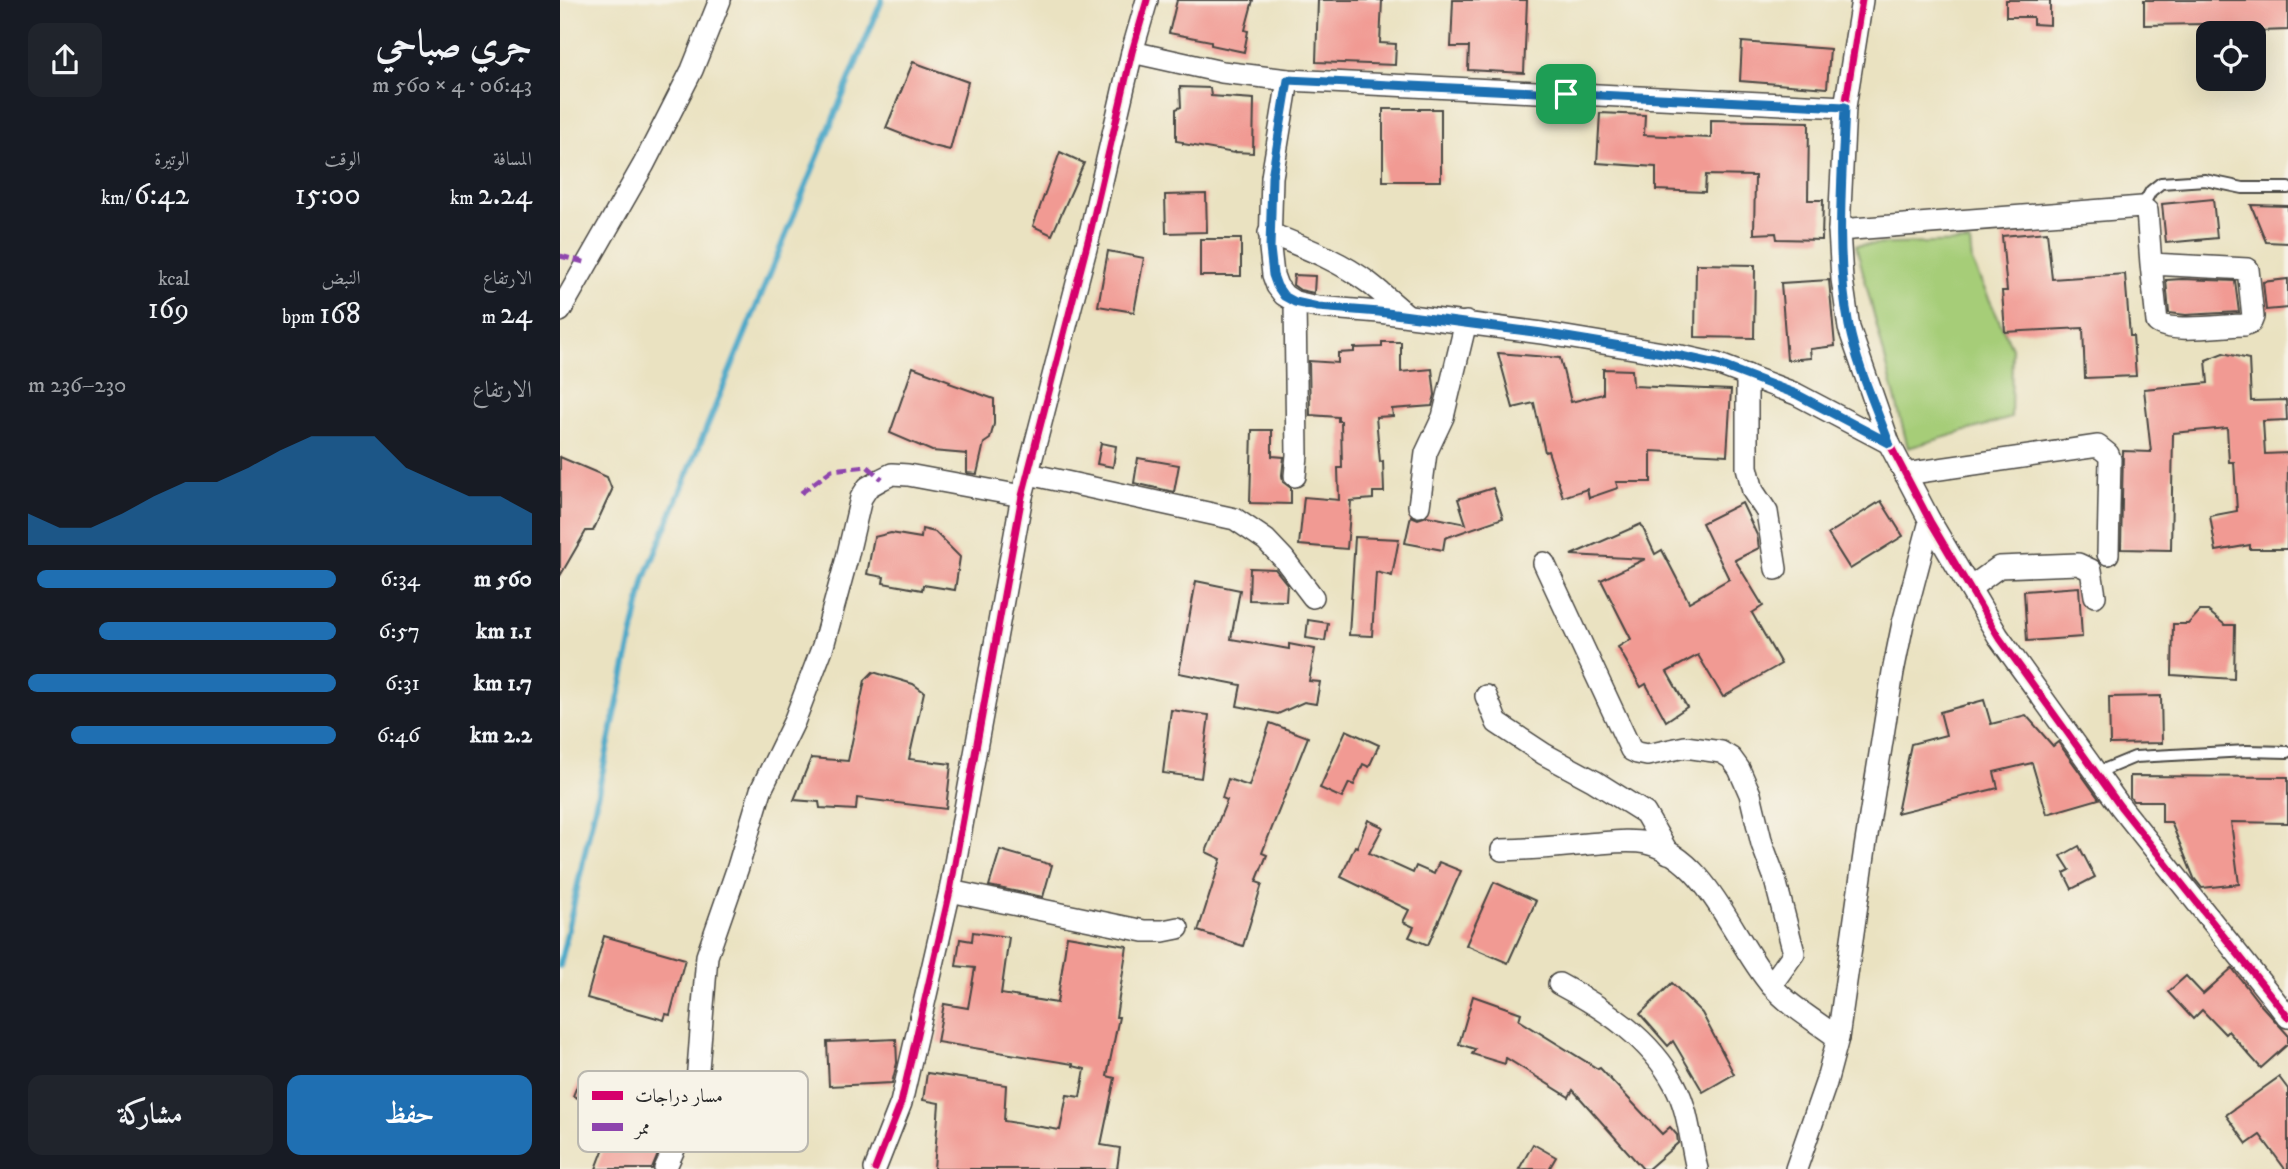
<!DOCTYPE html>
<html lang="ar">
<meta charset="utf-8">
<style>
:root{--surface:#171b24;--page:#20242c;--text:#f1f3f6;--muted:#9ea1a6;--accent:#1f6fb2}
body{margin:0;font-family:"IM FELL DW Pica",Amiri,serif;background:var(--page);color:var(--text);direction:rtl;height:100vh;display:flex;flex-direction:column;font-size:26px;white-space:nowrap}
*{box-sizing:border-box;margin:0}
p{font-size:23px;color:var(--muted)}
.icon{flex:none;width:38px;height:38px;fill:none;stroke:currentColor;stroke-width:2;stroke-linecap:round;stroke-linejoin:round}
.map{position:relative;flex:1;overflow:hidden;direction:ltr}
.side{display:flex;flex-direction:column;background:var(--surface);width:560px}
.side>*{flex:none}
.tools{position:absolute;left:1636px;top:21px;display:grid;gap:14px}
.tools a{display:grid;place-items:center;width:70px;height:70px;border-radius:14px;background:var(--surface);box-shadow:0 7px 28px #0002;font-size:35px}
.pin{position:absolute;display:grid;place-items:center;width:60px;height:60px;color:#fff;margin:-30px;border-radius:14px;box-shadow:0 4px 10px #0006}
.round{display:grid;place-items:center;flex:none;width:74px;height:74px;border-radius:14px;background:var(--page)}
.overview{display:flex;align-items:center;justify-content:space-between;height:119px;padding:0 28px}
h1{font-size:38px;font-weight:600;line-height:52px}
.stats{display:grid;grid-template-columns:repeat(3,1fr);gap:10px;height:119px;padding:7px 28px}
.stats div{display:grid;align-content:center}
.stats b{font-size:30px;font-weight:600}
.stats small{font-size:19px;font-weight:400}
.stats p{font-size:19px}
.chart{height:196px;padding:14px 28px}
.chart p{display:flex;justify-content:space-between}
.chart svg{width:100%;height:126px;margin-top:7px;fill:var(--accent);opacity:.7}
.button{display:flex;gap:14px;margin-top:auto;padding:14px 28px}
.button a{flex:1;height:80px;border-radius:14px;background:var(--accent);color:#fff;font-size:28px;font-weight:600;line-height:80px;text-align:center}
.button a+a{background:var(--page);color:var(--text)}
ul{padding:0 28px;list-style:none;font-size:23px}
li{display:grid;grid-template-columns:112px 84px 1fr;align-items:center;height:52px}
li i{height:18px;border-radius:9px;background:var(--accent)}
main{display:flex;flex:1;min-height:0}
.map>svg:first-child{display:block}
</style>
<main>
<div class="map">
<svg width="1728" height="1169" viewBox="0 0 1728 1169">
<rect width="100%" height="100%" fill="#f7f3e8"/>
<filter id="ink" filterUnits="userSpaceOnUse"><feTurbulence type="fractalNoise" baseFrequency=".0143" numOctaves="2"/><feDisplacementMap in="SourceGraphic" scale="14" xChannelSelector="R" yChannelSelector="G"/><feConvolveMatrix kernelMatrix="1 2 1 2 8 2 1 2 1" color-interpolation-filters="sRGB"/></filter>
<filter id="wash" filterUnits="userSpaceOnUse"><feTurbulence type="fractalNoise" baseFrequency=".00686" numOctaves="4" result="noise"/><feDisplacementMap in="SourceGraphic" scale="28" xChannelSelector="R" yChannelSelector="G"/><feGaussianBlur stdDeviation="1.57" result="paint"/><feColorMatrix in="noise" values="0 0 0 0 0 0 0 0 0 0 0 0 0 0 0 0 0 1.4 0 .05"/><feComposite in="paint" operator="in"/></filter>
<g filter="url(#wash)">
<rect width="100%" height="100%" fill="#eae2c1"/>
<!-- green -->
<path fill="#a6cd78" stroke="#687c52" stroke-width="2" d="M1410,242L1412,262L1452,348L1451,418L1348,448L1296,245Z"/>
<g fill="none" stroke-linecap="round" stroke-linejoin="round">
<!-- stream -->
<path stroke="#48a7c7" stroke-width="6" d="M0,966L85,578L322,0"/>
</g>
<g id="blocks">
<!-- building -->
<g fill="#f19a93">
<path d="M617,0H693L685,30L688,31L684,52L651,45V41L609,33Z"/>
<path d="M758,0H822L820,43L836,44L835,65L756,62Z"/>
<path d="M893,0H967L964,73L908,70L909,47H891Z"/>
<path d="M1446,0H1490V25L1473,24V17H1446Z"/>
<path d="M1584,0H1728V30L1643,33V24L1584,25Z"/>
<path d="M1182,42L1270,49L1267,88L1180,81Z"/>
<path d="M353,62L408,82L390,150L369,145L326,128Z"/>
<path d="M620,87L650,88L651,96L694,99L693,153L675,152L674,153L623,144V142L616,141V109L621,107Z"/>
<rect x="823" y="109" width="58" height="72"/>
<path d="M1040,113L1085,115L1084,135L1151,138V120L1249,122L1248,200H1263L1262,240L1217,239L1216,233L1194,234L1195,176L1146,175L1145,192L1096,190V167L1037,163Z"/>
<path d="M500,152L524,163L492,235L473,226Z"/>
<path d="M646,194L647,232L606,233L605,195Z"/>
<path d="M1653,199L1657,238L1606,243L1602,204Z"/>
<path d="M1691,205L1728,206V243L1706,242Z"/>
<path d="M1487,232L1492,279L1565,274L1570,336H1573L1576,376L1525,378L1523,328L1445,332L1442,291H1447L1442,236Z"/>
<rect x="640" y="239" width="41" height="37"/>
<path d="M548,251L584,258L574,312L538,306Z"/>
<path d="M1136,264L1195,265L1194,338L1135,337Z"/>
<path d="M734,275L755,276L754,293L740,290L733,285Z"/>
<path d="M1622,279L1675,281L1679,312L1626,315L1609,313L1606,280Z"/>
<path d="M1728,279V308L1706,310L1703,282Z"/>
<path d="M1269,280L1275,346L1250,349L1251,358L1227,360L1221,283Z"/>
<path d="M822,342H841V372L872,369L875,395L872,406L832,409L833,416L816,417L820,462L823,461L824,492H813V499L789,501H791L787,549L739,545L744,497L779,500L778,468H782L781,421H778V417L750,415L749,361L778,363V353L794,352V348L822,347Z"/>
<path d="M938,353L1000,358L1011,402L1043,394V369L1072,370L1073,386L1171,390L1167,455L1091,451V482H1056L1058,488L1029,498L1027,489L1003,497L988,451L985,452L974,403L953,408Z"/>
<path d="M1663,353L1689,359L1691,401L1726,400L1727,420L1703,421L1705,454L1728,453L1727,549H1690V545L1656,551L1650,516L1677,511L1674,462H1669L1667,428L1613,433L1611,550L1561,549L1563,451L1591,452L1584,389L1648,383L1646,360Z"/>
<path d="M353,367L390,381L389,383L434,399V424L430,439L424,443L417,474L407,473V454L372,451L330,433Z"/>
<path d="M692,430H712V456L724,457L722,475L723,482L731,488V504L690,503Z"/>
<path d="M541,443L556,446L553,467L537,464Z"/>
<path d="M0,457L47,477L52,490L33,531H26L0,576Z"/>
<path d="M578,458L619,465L614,492L574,483Z"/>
<path d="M933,488L943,518L885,538L883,550L845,543L851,516L858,519L867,516L906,524L898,499Z"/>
<path d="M1321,501L1343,536L1290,569L1268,534Z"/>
<path d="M1182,503L1197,535L1199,548L1175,560L1203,606L1192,613L1221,664L1163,697L1138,655L1107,672L1127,707L1106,721L1086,684L1081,687L1058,647L1071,639L1041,580L1085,559L1011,555L1081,524L1095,554L1102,550L1129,602L1169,579L1142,523Z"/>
<path d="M362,529L375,532L400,557L395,590L363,585L362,590L323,583L324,577L307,574L314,537L331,533L361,538Z"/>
<path d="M795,537L839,539L832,576L816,572L812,636L789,635Z"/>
<path d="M690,568L715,569L727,584L726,601L689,600Z"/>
<path d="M636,581L680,590L671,639L729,649V644L755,649L749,681L760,682L756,704L744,702L718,714L677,706L681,685L619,673Z"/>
<path d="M1519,587L1522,637L1467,641L1464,591Z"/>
<path d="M1640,611H1648L1665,625H1675L1674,679L1612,675L1613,624H1628Z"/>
<path d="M748,620L768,623L765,641L746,638Z"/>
<path d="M313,672L353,684L364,692L349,759L391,764L386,809L297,798L296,810L260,808L259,802L234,800L251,758L288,761L305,680Z"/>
<path d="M1601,696L1602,743L1550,744L1549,697Z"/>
<path d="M1424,700L1431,724L1466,715L1493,746L1498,742L1539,799L1487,814L1472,763L1434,772L1438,788L1337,813L1351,744L1386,735L1380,712Z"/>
<path d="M611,710L649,715L641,778L603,773Z"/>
<path d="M710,723L748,737L702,853L707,855L696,882L702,884L683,946L638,931L661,859L646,852L667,800L662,798L668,779L689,786Z"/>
<path d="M786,730L819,745L809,767L803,764L794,785L789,783L782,798L760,788Z"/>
<path d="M1570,776L1728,777V823L1671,822L1679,884L1642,888L1634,878L1611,822H1602V801H1573L1570,797Z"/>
<path d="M808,820L823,827L809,853L853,873L856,866L874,874L879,862L901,871L868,945L849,937L854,927L843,922L849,910L781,877L795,846L797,847Z"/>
<path d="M1519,846L1535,877L1512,889L1504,873L1510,870L1501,856Z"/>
<path d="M440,850L492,865L483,897L429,886Z"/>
<path d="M934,882L976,901L948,963L906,945Z"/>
<path d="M413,932L449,937L441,994L497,1003L507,936L567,946L556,1017H559L547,1076L555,1078L541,1145L560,1148L557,1169H374L379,1103L363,1100L367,1073L446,1085L444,1121L500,1130L507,1095L520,1097L525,1069L513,1066V1064L377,1042L384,1004L408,1008L415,968L396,966L400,939L412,941Z"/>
<path d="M44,936L125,959L110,1015L106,1014L104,1020L27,998Z"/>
<path d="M1672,968L1699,1003L1728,1035V1044L1701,1068L1668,1031L1665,1034L1642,1010L1633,1019L1608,992L1626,976L1643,994Z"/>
<path d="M1112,983L1142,1013L1174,1074L1143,1092L1113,1041L1108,1046L1080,1014Z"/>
<path d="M913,996L961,1013L959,1020L1038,1069L1040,1068L1102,1134L1110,1127L1117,1135L1118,1143L1088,1169H1083L1013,1090L1009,1097L946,1058L945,1064L912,1054L915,1049L899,1044Z"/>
<path d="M336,1039L337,1063L332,1083L269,1086L267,1042Z"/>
<path d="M1719,1077L1728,1089V1169H1725L1700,1135L1687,1144L1666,1115Z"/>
<path d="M19,1081L35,1087L29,1103L13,1096Z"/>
<path d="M71,1108L111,1123L92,1169H36L55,1119L66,1123Z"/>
<path d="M973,1144L996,1157L989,1169H959Z"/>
</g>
</g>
</g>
<g filter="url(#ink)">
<use href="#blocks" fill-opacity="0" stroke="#484642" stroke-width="2"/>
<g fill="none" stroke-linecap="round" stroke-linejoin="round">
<defs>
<g id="lane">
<path d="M1582,207L1591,191L1601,183L1645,180L1683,188H1728"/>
<path d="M1536,773L1575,757L1687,751L1728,752"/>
</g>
<g id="street">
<path d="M1302,0L1285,107L1279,230L1282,279L1289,328L1329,443L1370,521L1438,636L1560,806L1728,1017"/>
<path d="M572,52L662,72L728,80L1285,107"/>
<path d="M728,80L712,177L710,248L713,275L717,286L724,295L735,302L757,307L819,312L982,333L1121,356L1157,364L1236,394L1329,443"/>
<path d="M1279,230L1582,207L1587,211L1591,264L1688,269L1693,317L1691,322L1684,325C1664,325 1611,334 1597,322L1591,264"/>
<path d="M709,233C743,247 779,260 809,283C822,293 834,304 847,315"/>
<path d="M735,302L737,455L735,476"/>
<path d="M0,311L84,164L132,70L160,0"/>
<path d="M1187,375V467L1193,491L1207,512L1216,569"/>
<path d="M469,474L675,519L706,540L724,559L753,597"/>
<path d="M1345,474L1538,446L1548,454L1550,459L1548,554"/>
<path d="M859,506L866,453L883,417L906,322"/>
<path d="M984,563L1071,750L1077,753L1087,755L1125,747L1161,752L1171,758L1179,769L1190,794L1202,844L1214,876L1234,953L1211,985"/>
<path d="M1410,588L1439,567L1518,564L1531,570L1535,596"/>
<path d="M926,696L937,723L984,754L1034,781L1085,813L1108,853"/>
<path d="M942,850C970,849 999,847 1027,844C1046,843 1068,839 1086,843C1149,858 1173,941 1211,985C1229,1006 1256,1021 1278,1038"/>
<path d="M390,891L584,931H603L618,928"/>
<path d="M999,984C1044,1008 1091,1039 1115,1085C1129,1111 1130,1141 1137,1169"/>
<path d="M105,1169L125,1125L137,1082L147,956L178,867L201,790L234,722L263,646L287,558L301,498L308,487L322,479L332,474L348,475L462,496"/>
<path d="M315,1169L341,1103L390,891L462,496L530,233L572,52L587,0"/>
<path d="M1236,1169L1266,1083L1278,1038L1305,848L1333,672L1343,623L1370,521"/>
</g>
</defs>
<!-- lane casing -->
<use href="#lane" stroke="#484642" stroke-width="14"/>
<!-- street casing -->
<use href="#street" stroke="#484642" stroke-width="24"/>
<!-- lane -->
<use href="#lane" stroke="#fff" stroke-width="10"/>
<!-- street -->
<use href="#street" stroke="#fff" stroke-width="21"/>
<!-- quiet -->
<g stroke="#8e44ad" stroke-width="5" stroke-dasharray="10 5" stroke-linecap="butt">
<path d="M0,256L28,263"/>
<path d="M241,493L272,470L307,466L322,479"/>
</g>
<defs>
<g id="cycleway">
<path d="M1302,0L1285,107L1279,230L1282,279L1289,328L1329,443L1370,521L1438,636L1560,806L1728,1017"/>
<path d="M315,1169L341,1103L390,891L462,496L530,233L572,52L587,0"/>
</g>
</defs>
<!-- cycleway casing -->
<use href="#cycleway" stroke="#f7f3e8" stroke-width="11"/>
<!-- cycleway -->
<use href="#cycleway" stroke="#d6006c" stroke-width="7"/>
</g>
</g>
<g fill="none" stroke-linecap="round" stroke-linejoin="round" filter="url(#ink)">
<defs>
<path id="route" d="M728,80L1285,107C1282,181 1275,254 1289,326C1297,366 1315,405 1329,443L1236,394L1157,364L1121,356L982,333L819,312L758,307L735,302L724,296L717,286L713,275L710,248L712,177Z"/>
</defs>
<!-- route casing -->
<use href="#route" stroke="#fff" stroke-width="14"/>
<!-- route -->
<use href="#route" stroke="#1f6fb2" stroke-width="9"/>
</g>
<!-- legend -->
<rect x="18" y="1071" width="230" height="81" rx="10" fill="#f7f3e8" stroke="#bab7af" stroke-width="2"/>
<rect x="32" y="1091" width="31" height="9" fill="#d6006c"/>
<rect x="32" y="1123" width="31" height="8" fill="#8e44ad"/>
<g font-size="19" fill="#2b2b2b">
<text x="75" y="1102">مسار دراجات</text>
<text x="75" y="1134">ممر</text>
</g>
</svg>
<div class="tools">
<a><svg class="icon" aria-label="locate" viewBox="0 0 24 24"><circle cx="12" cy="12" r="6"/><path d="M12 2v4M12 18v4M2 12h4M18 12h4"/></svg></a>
</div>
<div class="pin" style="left:1006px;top:94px;background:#1e9e55"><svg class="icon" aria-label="arrive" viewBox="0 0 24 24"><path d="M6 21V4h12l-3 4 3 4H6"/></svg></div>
</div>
<section class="side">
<div class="overview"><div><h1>جري صباحي</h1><p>06:43 · 4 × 560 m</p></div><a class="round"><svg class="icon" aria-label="share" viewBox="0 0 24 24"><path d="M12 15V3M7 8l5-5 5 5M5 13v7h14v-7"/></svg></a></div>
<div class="stats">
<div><p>المسافة</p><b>2.24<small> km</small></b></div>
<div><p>الوقت</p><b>15:00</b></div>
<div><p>الوتيرة</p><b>6:42<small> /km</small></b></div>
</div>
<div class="stats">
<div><p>الارتفاع</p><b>24<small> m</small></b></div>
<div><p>النبض</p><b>168<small> bpm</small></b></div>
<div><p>kcal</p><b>169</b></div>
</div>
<div class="chart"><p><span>الارتفاع</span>230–236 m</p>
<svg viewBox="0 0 160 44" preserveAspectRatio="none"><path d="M0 44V33L10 38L20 38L30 33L40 27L50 22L60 22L70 17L80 11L90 6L100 6L110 6L120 17L130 22L140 27L150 27L160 33V44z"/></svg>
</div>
<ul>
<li><b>560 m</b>6:34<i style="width:97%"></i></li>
<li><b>1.1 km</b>6:57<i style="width:77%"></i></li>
<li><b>1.7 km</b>6:31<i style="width:100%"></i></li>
<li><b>2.2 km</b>6:46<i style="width:86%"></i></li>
</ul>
<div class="button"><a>حفظ</a><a>مشاركة</a></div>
</section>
</main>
